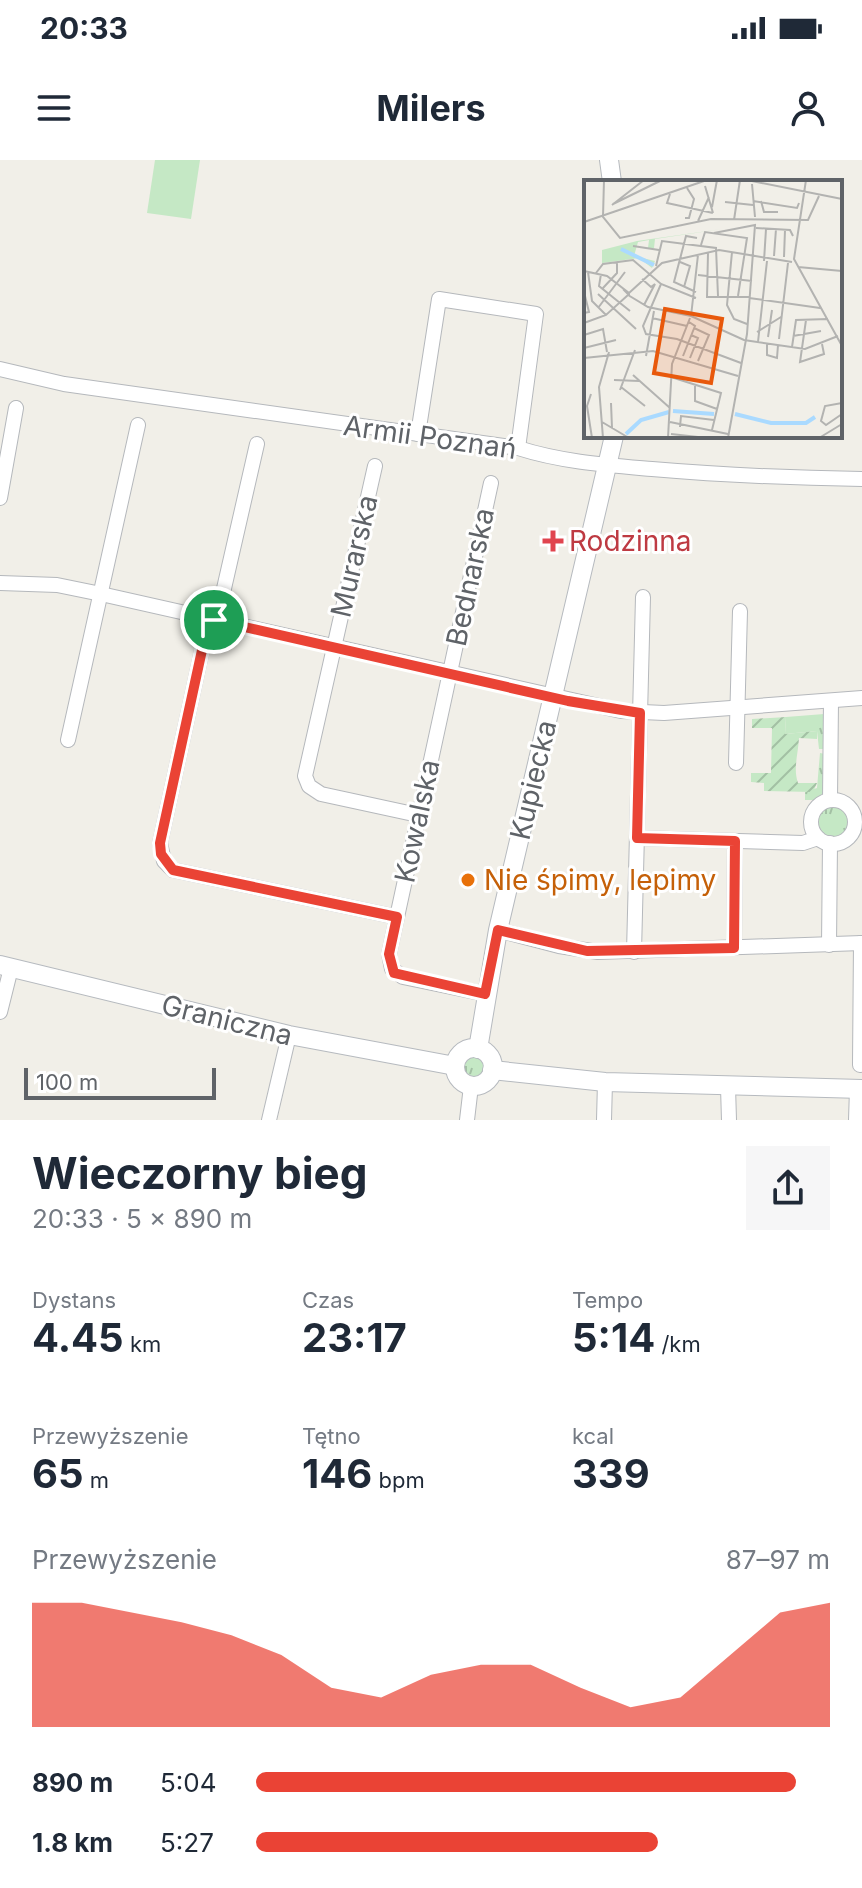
<!DOCTYPE html>
<html lang="pl">
<meta charset="utf-8">
<style>
:root{--surface:#fff;--page:#f6f6f7;--text:#1f2937;--muted:#747a83;--accent:#ea4335}
body{margin:0;font-family:Inter,sans-serif;background:var(--page);color:var(--text);height:100vh;display:flex;flex-direction:column;font-size:30px;white-space:nowrap}
*{box-sizing:border-box;margin:0}
p{font-size:26px;color:var(--muted)}
.icon{flex:none;width:44px;height:44px;fill:none;stroke:currentColor;stroke-width:2;stroke-linecap:round;stroke-linejoin:round}
.map{position:relative;height:960px;overflow:hidden}
.details{display:flex;flex-direction:column;background:var(--surface);flex:1}
.details>*{flex:none}
.scale{position:absolute;left:24px;bottom:20px;width:192px;box-sizing:border-box;padding-left:8px;border:4px solid #5f6368;border-top:0;font-size:22px;line-height:28px;white-space:nowrap;color:#5f6368;-webkit-text-stroke:6px #fff;paint-order:stroke}
.pin{position:absolute;display:grid;place-items:center;width:68px;height:68px;color:#fff;margin:-34px;border:4px solid #fff;border-radius:50%;box-shadow:0 2px 8px #0007}
.round{display:grid;place-items:center;flex:none;width:84px;height:84px;border-radius:0px;background:var(--page)}
.headline{display:flex;align-items:center;justify-content:space-between;height:136px;padding:0 32px}
h1{font-size:44px;font-weight:700;line-height:60px}
.metrics{display:grid;grid-template-columns:repeat(3,1fr);gap:12px;height:136px;padding:8px 32px}
.metrics div{display:grid;align-content:center}
.metrics b{font-size:40px;font-weight:700}
.metrics small{font-size:22px;font-weight:400}
.metrics p{font-size:22px}
.chart{height:224px;padding:16px 32px}
.chart p{display:flex;justify-content:space-between}
.chart svg{width:100%;height:144px;margin-top:8px;fill:var(--accent);opacity:.7}
ul{padding:0 32px;list-style:none;font-size:26px}
li{display:grid;grid-template-columns:128px 96px 1fr;align-items:center;height:60px}
li i{height:20px;border-radius:10px;background:var(--accent)}
.status{display:flex;justify-content:space-between;align-items:center;height:56px;padding:0 40px;background:var(--surface);direction:ltr}
.status svg{height:22px;fill:currentColor}
header{display:flex;justify-content:space-between;align-items:center;height:104px;padding:0 32px;background:var(--surface);font-size:36px;font-weight:700}
.map>svg:first-child{display:block}
</style>
<div class="status"><b>20:33</b><svg viewBox="0 0 49 12"><path d="M0 12V9h3v3zM5 12V6h3v6zM10 12V3h3v9zM15 12V0h3v12zM26 1h20v11H26zM47 4h2v5h-2z"/></svg></div>
<header><svg class="icon" aria-label="menu" viewBox="0 0 24 24"><path d="M4 6h16M4 12h16M4 18h16"/></svg>Milers<svg class="icon" aria-label="person" viewBox="0 0 24 24"><circle cx="12" cy="8" r="4"/><path d="M4 21q1-7 8-7t8 7"/></svg></header>
<div class="map">
<svg width="862" height="960" viewBox="0 0 862 960">
<defs>
<pattern id="grass-tufts" width="24" height="20" patternUnits="userSpaceOnUse" patternTransform="scale(2)"><rect width="24" height="20" fill="#c5e8c5"/><path d="M3 7l-1-3M5 7V3M7 7l1-3M15 17l-1-3M17 17v-4M19 17l1-3" fill="none" stroke="#a3c0a4"/></pattern>
<pattern id="garden-furrows" width="10" height="10" patternUnits="userSpaceOnUse" patternTransform="scale(2)"><rect width="10" height="10" fill="#c5e8c5"/><path d="M-1 1l2-2M0 10L10 0M9 11l2-2" fill="none" stroke="#a3c0a4"/></pattern>
</defs>
<rect width="100%" height="100%" fill="#f1efe8"/>
<!-- grass -->
<g fill="url(#grass-tufts)">
<path d="M824,554L825,589H819L817,571L785,574L786,557Z"/>
<path d="M820,593L825,594L823,633L816,640H805V632L817,628Z"/>
<circle cx="833" cy="662" r="17"/>
<circle cx="474" cy="907" r="12"/>
</g>
<!-- park -->
<path fill="#c5e8c5" d="M155,0H200L191,59L147,53Z"/>
<!-- garden -->
<path fill="url(#garden-furrows)" d="M786,557L785,574L817,571V579L799,578C798,595 793,609 798,623H817L813,632L764,631V623L751,622V613H771L772,568H752V559Z"/>
<g fill="none" stroke-linecap="round" stroke-linejoin="round">
<defs>
<g id="street">
<path d="M0,209L64,224L518,288C562,302 606,305 652,309C722,315 792,318 862,319"/>
<path d="M418,274L439,139L536,154L518,288"/>
<path d="M257,284L220,446L204,481L160,683L164,701L173,710L397,757"/>
<path d="M375,306L305,616L309,626L321,634L418,655"/>
<path d="M0,338L16,248"/>
<path d="M0,423L57,425L101,434L621,551L664,553L862,538"/>
<path d="M68,580L138,265"/>
<path d="M736,603L740,451"/>
<path d="M830,640L831,541"/>
<circle cx="833" cy="662" r="22"/>
<path d="M637,678L803,683L818,678"/>
<path d="M498,770L559,786L598,792L862,783"/>
<path d="M829,785L830,683"/>
<path d="M734,788L735,681"/>
<path d="M634,792L643,437"/>
<path d="M485,834L403,817L392,809L389,794L491,323"/>
<path d="M0,852L11,808"/>
<path d="M860,905L861,783"/>
<path d="M728,927L729,960"/>
<path d="M269,960L289,875"/>
<path d="M467,960L471,926"/>
<path d="M604,960L605,922"/>
<path d="M856,960L857,929"/>
</g>
<g id="secondary">
<path d="M609,0L612,22"/>
<path d="M0,805L289,875L455,906"/>
<circle cx="474" cy="907" r="19"/>
<path d="M478,889L498,770L614,276"/>
<path d="M492,910L605,922L862,929"/>
</g>
</defs>
<!-- street casing -->
<use href="#street" stroke="#b5b8bc" stroke-width="16"/>
<!-- secondary casing -->
<use href="#secondary" stroke="#b6babf" stroke-width="20"/>
<!-- street -->
<use href="#street" stroke="#fff" stroke-width="14"/>
<!-- secondary -->
<use href="#secondary" stroke="#fff" stroke-width="18"/>
</g>
<g fill="none" stroke-linecap="round" stroke-linejoin="round">
<defs>
<path id="route" d="M214,460L568,541L640,553L637,678L735,681L734,788L587,791L498,770L485,834L394,813L389,794L397,757L173,710L161,694L160,683L204,481Z"/>
</defs>
<!-- route casing -->
<use href="#route" stroke="#fff" stroke-width="16"/>
<!-- route -->
<use href="#route" stroke="#ea4335" stroke-width="10"/>
</g>
<!-- markers -->
<path fill="#e0444e" stroke="#fff" stroke-width="3" d="M549 369h8v8h8v8h-8v8h-8v-8h-8v-8h8z"/>
<circle fill="#e8710a" stroke="#fff" stroke-width="3" cx="468" cy="720" r="8"/>
<g text-anchor="middle" stroke-width="6" stroke-linejoin="round" paint-order="stroke">
<!-- street labels -->
<g font-size="28" fill="#5f6368" stroke="#fff">
<text transform="translate(430 277) rotate(8)" y="10">Armii Poznań</text>
<text transform="translate(354 396) rotate(-77)" y="10">Murarska</text>
<text transform="translate(470 417) rotate(-78)" y="10">Bednarska</text>
<text transform="translate(533 620) rotate(-77)" y="10">Kupiecka</text>
<text transform="translate(417 661) rotate(-78)" y="10">Kowalska</text>
<text transform="translate(227 860) rotate(14)" y="10">Graniczna</text>
</g>
<!-- health labels -->
<g font-size="28" fill="#be3a42" stroke="#fff" text-anchor="start">
<text x="569" y="391">Rodzinna</text>
</g>
<!-- food labels -->
<g font-size="28" fill="#c56008" stroke="#fff" text-anchor="start">
<text x="484" y="730">Nie śpimy, lepimy</text>
</g>
</g>
<!-- overview -->
<g transform="translate(584 20)">
<rect width="258" height="258" fill="#f1efe8"/>
<path d="M138,49L71,59L70,68H64L65,60L54,62L50,76L71,81L68,88L55,78L18,83V70L53,61Z" fill="#c5e8c5"/>
<path fill="none" stroke="#aadaff" stroke-width="4" d="M37,69L70,85M89,231L130,234M151,234L187,243H222L231,237M42,254L57,240L85,232"/>
<path fill="none" stroke="#b3b3b1" stroke-width="2" d="M20,0L19,37L36,58L127,39L224,40L235,16M163,0L258,19M222,0L210,79L258,166M168,4L171,37M121,6L129,33M86,14L83,23L129,33M169,21L213,28L215,23M177,21L180,32H194M141,22L169,25M29,24L78,0M28,25L60,0M128,27L133,0M101,38H105L110,19L103,8M150,40L156,0M114,41L125,17M0,42L123,0M172,48L206,50L209,56M130,53L171,45L163,154L144,258M117,65L121,52L163,58L154,116M49,66L75,70M148,72L143,125L150,139L163,144M124,73L123,117H165M190,76L192,49M200,77L201,50M180,81L182,49M96,82L106,86L100,107M72,86L78,61L132,68L134,116M214,87L258,91M0,91L23,96L45,113V115L39,109M4,92L8,121L22,135M12,93L19,84L49,80L77,104L112,118M17,94L15,106L46,131M114,95L168,101M58,99L67,107L71,104L60,125M77,104L59,146L62,154L93,159L157,183M19,108L33,93V82M0,112L5,132L0,133M112,112L90,102L102,56L113,58M45,113L78,83L135,70L208,82M14,114L52,149M44,115L64,127L107,136L160,160L221,169L254,156M165,118L236,128M14,128L41,92M107,136L114,75M68,138L103,146M222,140L216,182L240,174L238,164M0,143L22,135L44,115M110,148L125,155L114,181M173,152L197,137M0,155L19,149L23,172M209,156L237,151M184,157L188,130M195,159L204,83M174,162L183,81M183,163V175L193,178L194,165M208,167L212,140L244,139M0,168L32,160M62,176L70,131M99,176L111,146L105,142M0,178L69,171L154,196M106,178L114,158L107,155M49,195L86,228M87,197L137,213L128,250M30,200L55,201M111,204V221L133,229M37,207L61,226M36,210L51,170M7,214L3,226L8,258M27,223L28,248M258,223L241,226L237,241L242,245L258,234M18,242L45,258M86,242L144,254M96,247L97,236L130,240M87,254L123,258M19,258L15,207L25,172M84,258L88,184L106,138M235,258L258,244"/>
<path fill="#e8590c" fill-opacity="0.15" stroke="#e8590c" stroke-width="4" d="M81,129L138,139L127,203L70,193Z"/>
<rect width="258" height="258" fill="none" stroke="#5f6368" stroke-width="4"/>
</g>
</svg>
<div class="scale">100 m</div>
<div class="pin" style="left:214px;top:460px;background:#1e9e55"><svg class="icon" aria-label="arrive" viewBox="0 0 24 24"><path d="M6 21V4h12l-3 4 3 4H6"/></svg></div>
</div>
<section class="details">
<div class="headline"><div><h1>Wieczorny bieg</h1><p>20:33 · 5 × 890 m</p></div><a class="round"><svg class="icon" aria-label="share" viewBox="0 0 24 24"><path d="M12 15V3M7 8l5-5 5 5M5 13v7h14v-7"/></svg></a></div>
<div class="metrics">
<div><p>Dystans</p><b>4.45<small> km</small></b></div>
<div><p>Czas</p><b>23:17</b></div>
<div><p>Tempo</p><b>5:14<small> /km</small></b></div>
</div>
<div class="metrics">
<div><p>Przewyższenie</p><b>65<small> m</small></b></div>
<div><p>Tętno</p><b>146<small> bpm</small></b></div>
<div><p>kcal</p><b>339</b></div>
</div>
<div class="chart"><p><span>Przewyższenie</span>87–97 m</p>
<svg viewBox="0 0 160 44" preserveAspectRatio="none"><path d="M0 44V6L10 6L20 9L30 12L40 16L50 22L60 32L70 35L80 28L90 25L100 25L110 32L120 38L130 35L140 22L150 9L160 6V44z"/></svg>
</div>
<ul>
<li><b>890 m</b>5:04<i style="width:94%"></i></li>
<li><b>1.8 km</b>5:27<i style="width:70%"></i></li>
</ul>
</section>
